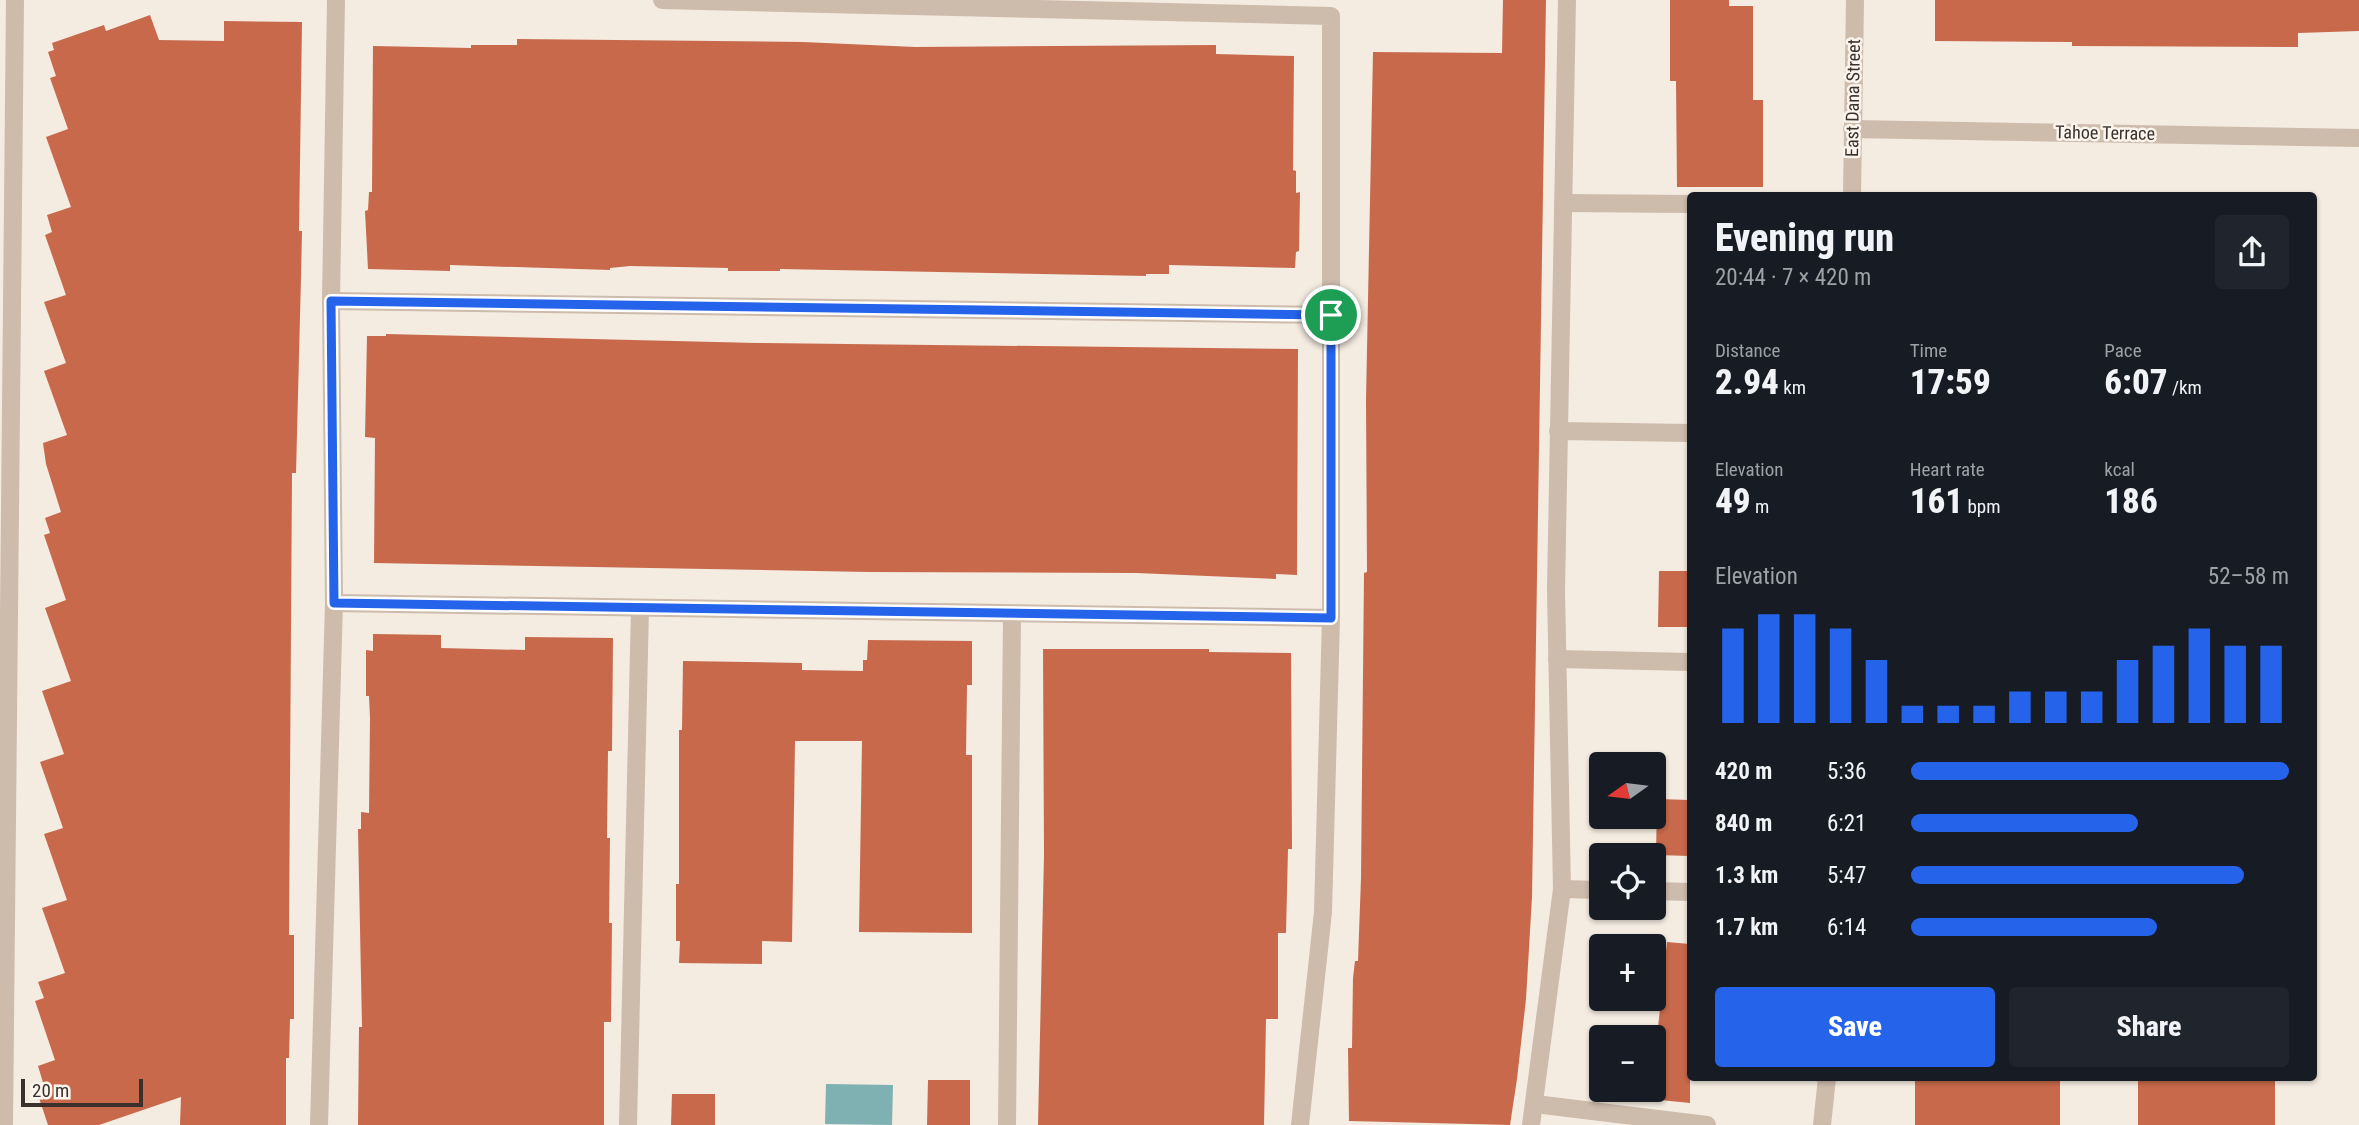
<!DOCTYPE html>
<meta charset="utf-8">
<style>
:root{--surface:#171b24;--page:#20242c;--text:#f1f3f6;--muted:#9ea1a6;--accent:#2563eb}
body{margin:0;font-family:"Roboto Condensed",sans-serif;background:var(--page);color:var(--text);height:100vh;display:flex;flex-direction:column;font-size:26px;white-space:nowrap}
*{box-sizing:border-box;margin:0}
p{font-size:23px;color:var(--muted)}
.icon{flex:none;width:38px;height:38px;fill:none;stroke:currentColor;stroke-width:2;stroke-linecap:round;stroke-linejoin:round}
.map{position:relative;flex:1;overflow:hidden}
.sheet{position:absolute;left:1687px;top:192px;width:630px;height:889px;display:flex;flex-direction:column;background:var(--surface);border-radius:7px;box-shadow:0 2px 5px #0004}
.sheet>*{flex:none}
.needle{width:46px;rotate:256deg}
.controls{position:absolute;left:1589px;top:752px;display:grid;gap:14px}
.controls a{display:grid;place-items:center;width:77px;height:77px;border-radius:7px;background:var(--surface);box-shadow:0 2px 5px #0004;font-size:35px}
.scale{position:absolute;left:21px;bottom:18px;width:122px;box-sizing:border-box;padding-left:7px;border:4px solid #3b302b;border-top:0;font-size:19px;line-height:24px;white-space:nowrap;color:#3b302b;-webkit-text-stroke:5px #fbf5ee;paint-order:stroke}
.pin{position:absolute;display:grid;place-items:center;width:60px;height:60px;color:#fff;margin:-30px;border:4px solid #fff;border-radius:50%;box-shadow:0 2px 7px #0007}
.round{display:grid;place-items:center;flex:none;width:74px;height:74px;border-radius:7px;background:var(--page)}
.summary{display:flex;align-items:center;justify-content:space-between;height:119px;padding:0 28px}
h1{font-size:38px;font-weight:800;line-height:52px}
.figures{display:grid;grid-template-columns:repeat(3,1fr);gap:10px;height:119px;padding:7px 28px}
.figures div{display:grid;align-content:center}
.figures b{font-size:35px;font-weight:800}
.figures small{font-size:19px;font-weight:400}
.figures p{font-size:19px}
.chart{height:196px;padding:14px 28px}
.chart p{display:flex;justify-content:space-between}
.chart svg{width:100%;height:126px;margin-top:7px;stroke:var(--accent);stroke-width:6}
.button{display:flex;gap:14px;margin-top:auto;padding:14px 28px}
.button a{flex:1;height:80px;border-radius:7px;background:var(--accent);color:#fff;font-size:28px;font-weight:800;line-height:80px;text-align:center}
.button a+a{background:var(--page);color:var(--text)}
ul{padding:0 28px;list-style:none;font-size:23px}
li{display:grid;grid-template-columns:112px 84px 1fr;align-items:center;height:52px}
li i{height:18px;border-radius:9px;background:var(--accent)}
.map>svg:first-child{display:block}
</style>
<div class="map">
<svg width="2359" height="1125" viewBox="0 0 2359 1125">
<rect width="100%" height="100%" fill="#f4ebe1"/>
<!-- water -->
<path fill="#7fb0b2" d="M826,1084L893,1085L892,1125L825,1124Z"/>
<!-- building -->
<g fill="#c8694b">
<path d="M1503,0H1546L1532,897L1526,999L1517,1079L1510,1125L1349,1121L1348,1048H1352L1353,978L1355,961H1358L1361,878L1364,573L1367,572L1366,399L1373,52L1502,53Z"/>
<path d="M1670,0H1729V6H1753V100H1763V187H1677L1676,81H1670Z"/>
<path d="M1935,0H2359V31L2298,33V47L2072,46V42L1935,41Z"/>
<path d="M150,15L159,40L224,41V21L302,22L299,231H302L301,277L296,473H292L289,935H294V1019H290L289,1058H286V1125H180L181,1097L99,1125H48L37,1092L45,1089L38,1066L55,1060L35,1001L44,998L38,982L65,973L42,908L67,900L44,834L63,828L40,762L64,754L42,691L71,681L45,608L66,600L44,535L50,533L45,518L61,512L46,464L43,443L67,435L44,371L66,363L44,302L66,295L45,235L52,232L47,215L71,207L46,137L68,129L50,78L56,76L48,52L54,50L52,43L104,25L106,31Z"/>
<path d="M517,39L803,42L915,47L1216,45V54L1294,56L1293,170L1296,171V193L1300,192L1299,251L1296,252L1295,268L1169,265V274H1146V276L780,269V271H728V268L630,266L610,268V270L450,265V271L368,269L365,211L368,210L369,192H372L373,46L471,48V45H517Z"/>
<path d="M386,334L757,343L1298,349L1297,575L1276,574V579L1137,573L869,572L374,563L375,438L365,437L367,336H386Z"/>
<path d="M1659,571H1690V627H1658Z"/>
<path d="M373,634L441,635V648L525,650V637L613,638L612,751H608L607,838H610L609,923H612L611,1022H604V1125H358L359,1027H362L358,829H361V812L369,813L370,718L369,696H366V650L373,651Z"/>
<path d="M868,640L972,641V685H967L966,755H972V933L859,932L862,741H795L792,942L762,941V964L679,963L680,941H676V884H679V730H682L683,661L802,663V670L863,671V660H867Z"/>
<path d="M1043,649H1209V652L1291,653L1292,849H1288L1286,933H1278V1019H1266L1264,1125H1038L1044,855Z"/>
<path d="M1657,799L1690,800V856L1656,855Z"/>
<path d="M1667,942L1690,944V1103L1650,1099L1651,1090H1654V1066Z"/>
<path d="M1918,1078H2060V1125H1915V1080Z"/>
<rect x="2138" y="1078" width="137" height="47"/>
<path d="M928,1080H970V1125H927Z"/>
<path d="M672,1094H715V1125H671Z"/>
</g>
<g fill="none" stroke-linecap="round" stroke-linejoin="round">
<!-- service -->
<g stroke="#cdbbac" stroke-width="18">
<path d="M662,0L1331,16V618L1323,912L1300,1125"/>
<path d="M1563,203L1690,204"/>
<path d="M331,301L1331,315"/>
<path d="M1558,431L1690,433"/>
<path d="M334,603L1331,618"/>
<path d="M1557,659L1690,662"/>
<path d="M1562,889L1601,890"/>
<path d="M1654,891L1690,892"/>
<path d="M1535,1104L1707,1125"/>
<path d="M4,1125L15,0"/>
<path d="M319,1125L334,603L331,301L336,0"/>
<path d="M628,1125L640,608"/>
<path d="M1007,1125L1012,614"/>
<path d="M1531,1125L1562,889L1556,590L1567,0"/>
</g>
<!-- minor -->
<g stroke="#cdbbac" stroke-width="18">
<path d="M1852,129L2359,138"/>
<path d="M1852,196L1855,0"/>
<path d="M1822,1125L1827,1078"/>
</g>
</g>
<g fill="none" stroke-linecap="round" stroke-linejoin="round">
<defs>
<path id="route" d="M331,301L1331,315V618L334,603Z"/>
</defs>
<!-- route casing -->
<use href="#route" stroke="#fff" stroke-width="14"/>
<!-- route -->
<use href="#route" stroke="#2563eb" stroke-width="9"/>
</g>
<g text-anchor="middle" stroke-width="5" stroke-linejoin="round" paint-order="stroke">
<!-- street labels -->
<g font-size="18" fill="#3b302b" stroke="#fbf5ee">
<text transform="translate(1853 98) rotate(-89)" y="6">East Dana Street</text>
<text transform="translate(2105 133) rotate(1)" y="6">Tahoe Terrace</text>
</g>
</g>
</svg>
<div class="controls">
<a><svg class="needle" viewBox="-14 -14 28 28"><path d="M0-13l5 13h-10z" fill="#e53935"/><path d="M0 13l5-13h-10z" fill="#9ea1a6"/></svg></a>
<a><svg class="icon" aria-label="locate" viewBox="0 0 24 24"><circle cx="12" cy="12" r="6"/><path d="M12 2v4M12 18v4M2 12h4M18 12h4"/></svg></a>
<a>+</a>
<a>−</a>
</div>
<div class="scale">20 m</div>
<div class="pin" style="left:1331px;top:315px;background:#1e9e55"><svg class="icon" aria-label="arrive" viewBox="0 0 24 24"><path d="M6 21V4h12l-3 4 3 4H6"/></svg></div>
<section class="sheet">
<div class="summary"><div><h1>Evening run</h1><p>20:44 · 7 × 420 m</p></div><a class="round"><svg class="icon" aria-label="share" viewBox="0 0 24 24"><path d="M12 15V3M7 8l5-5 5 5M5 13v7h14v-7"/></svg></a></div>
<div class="figures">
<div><p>Distance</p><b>2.94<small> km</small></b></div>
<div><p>Time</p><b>17:59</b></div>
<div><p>Pace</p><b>6:07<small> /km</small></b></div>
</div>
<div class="figures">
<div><p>Elevation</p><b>49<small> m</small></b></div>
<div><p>Heart rate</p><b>161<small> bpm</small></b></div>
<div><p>kcal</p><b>186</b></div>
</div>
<div class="chart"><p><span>Elevation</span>52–58 m</p>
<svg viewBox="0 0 160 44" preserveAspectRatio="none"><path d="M5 44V11M15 44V6M25 44V6M35 44V11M45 44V22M55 44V38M65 44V38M75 44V38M85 44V33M95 44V33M105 44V33M115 44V22M125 44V17M135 44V11M145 44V17M155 44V17"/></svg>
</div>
<ul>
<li><b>420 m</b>5:36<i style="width:100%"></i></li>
<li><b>840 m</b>6:21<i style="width:60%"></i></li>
<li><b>1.3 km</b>5:47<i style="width:88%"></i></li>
<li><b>1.7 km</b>6:14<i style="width:65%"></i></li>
</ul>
<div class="button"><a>Save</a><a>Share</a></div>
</section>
</div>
